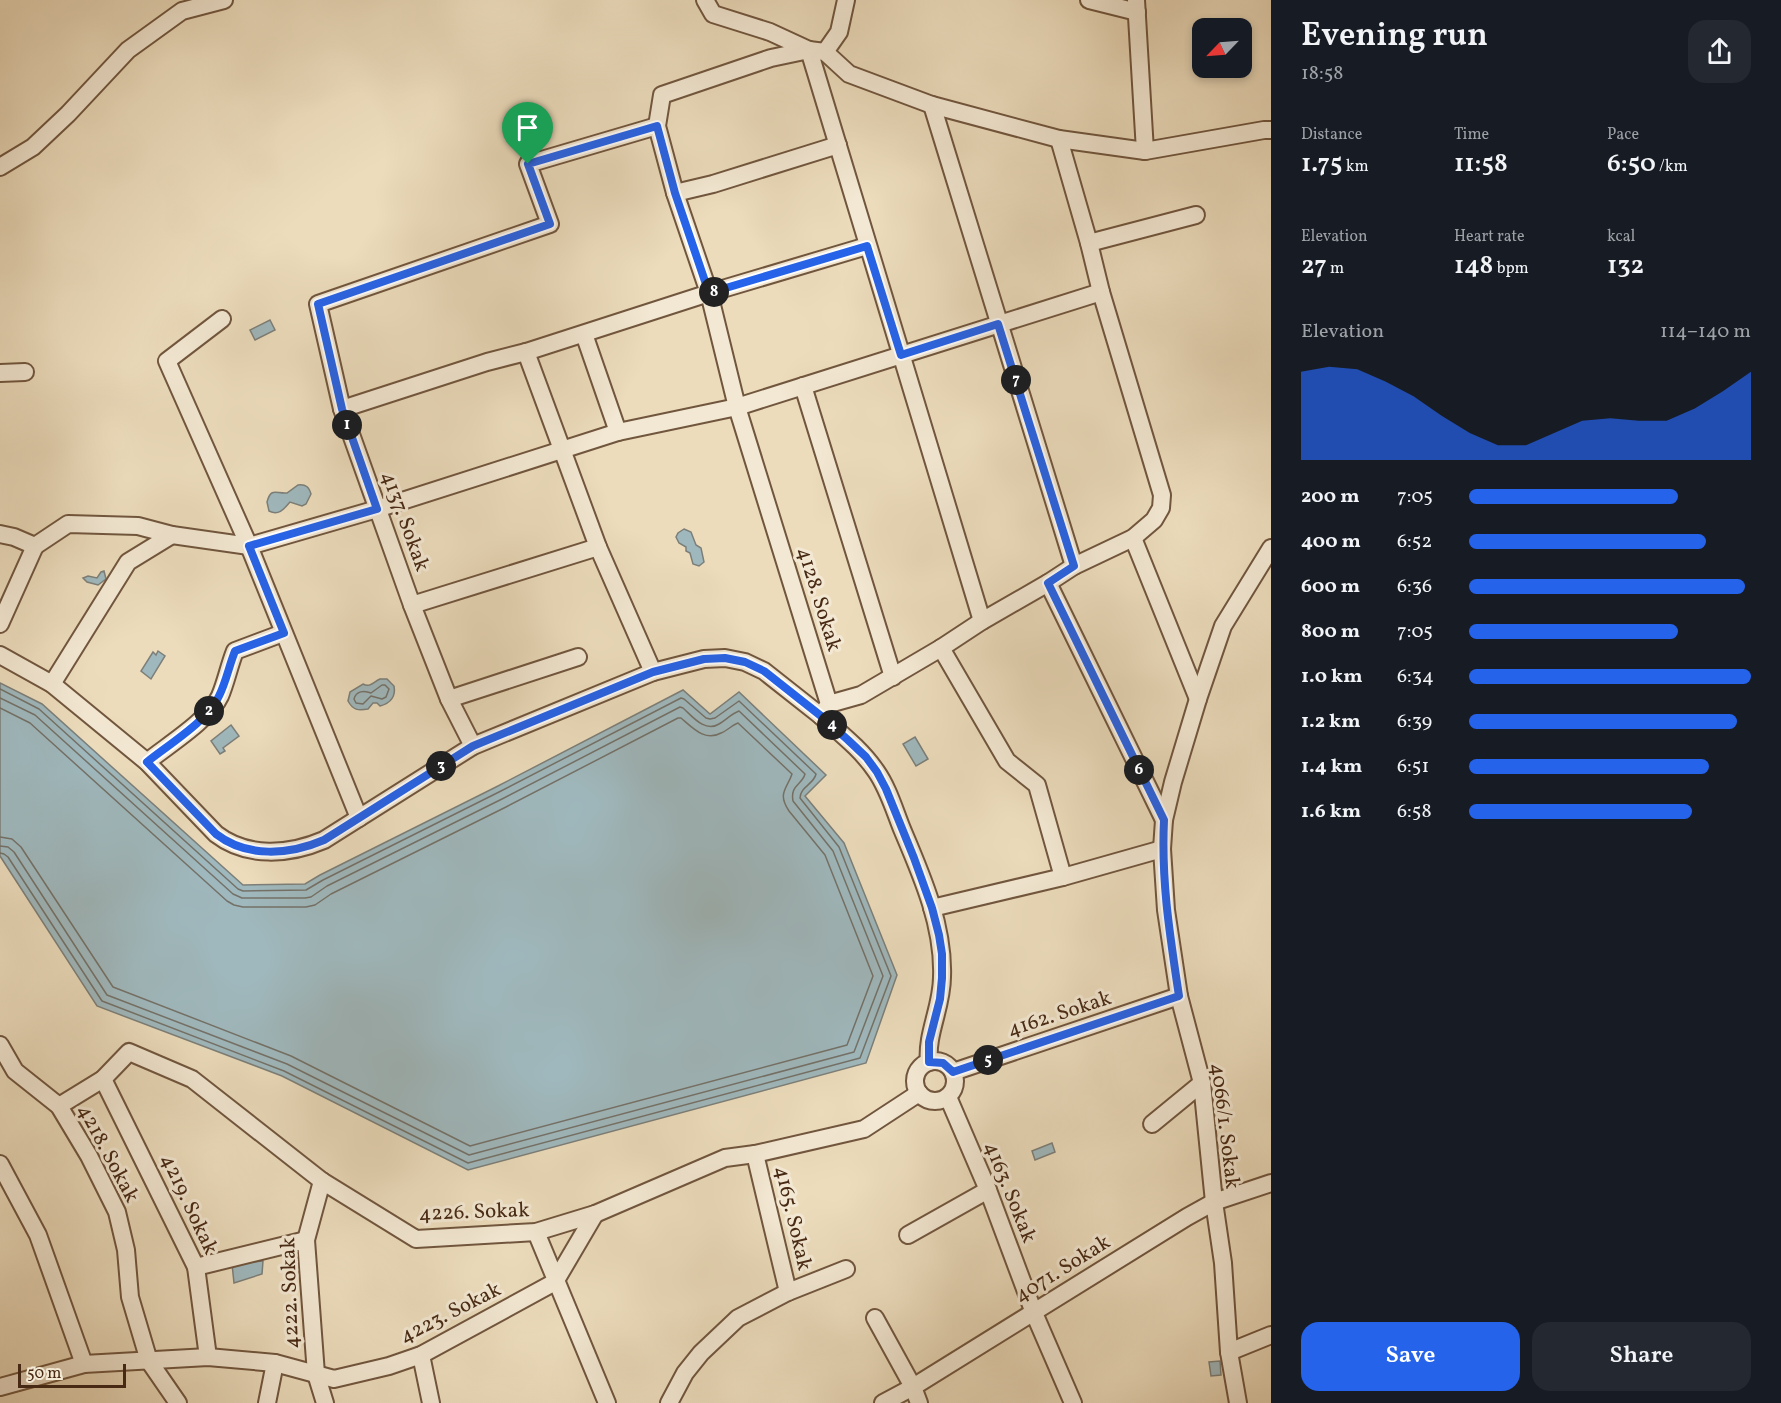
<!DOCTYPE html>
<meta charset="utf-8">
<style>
:root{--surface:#171b24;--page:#242831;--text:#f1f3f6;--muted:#9ea1a6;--accent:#2563eb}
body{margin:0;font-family:Vollkorn,serif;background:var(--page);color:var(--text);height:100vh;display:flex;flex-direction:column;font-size:22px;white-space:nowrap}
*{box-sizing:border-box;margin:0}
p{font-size:20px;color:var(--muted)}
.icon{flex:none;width:33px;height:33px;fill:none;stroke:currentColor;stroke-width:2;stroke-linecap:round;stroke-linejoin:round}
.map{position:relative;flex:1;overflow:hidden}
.panel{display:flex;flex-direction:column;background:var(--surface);width:510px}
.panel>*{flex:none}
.needle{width:39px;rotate:245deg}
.buttons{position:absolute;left:1192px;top:18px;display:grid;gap:12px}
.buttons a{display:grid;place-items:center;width:60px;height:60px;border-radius:12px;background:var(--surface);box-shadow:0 3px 9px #0003;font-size:30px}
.scale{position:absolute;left:18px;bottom:15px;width:108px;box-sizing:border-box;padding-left:6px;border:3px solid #482a14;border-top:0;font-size:16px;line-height:21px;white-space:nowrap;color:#482a14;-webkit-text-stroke:4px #f3e8d3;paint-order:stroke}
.pin{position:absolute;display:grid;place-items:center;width:51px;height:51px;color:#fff;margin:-62px -26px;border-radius:50% 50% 50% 0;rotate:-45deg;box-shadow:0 0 6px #0007}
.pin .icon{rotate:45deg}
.km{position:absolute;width:30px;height:30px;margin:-15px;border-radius:50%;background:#222;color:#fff;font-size:16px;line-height:30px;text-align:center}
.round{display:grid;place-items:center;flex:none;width:63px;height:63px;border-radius:18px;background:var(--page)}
.summary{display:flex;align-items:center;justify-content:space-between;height:102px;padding:0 30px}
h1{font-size:33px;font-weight:600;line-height:45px}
.figures{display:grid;grid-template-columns:repeat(3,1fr);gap:9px;height:102px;padding:6px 30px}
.figures div{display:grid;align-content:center}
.figures b{font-size:26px;font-weight:600}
.figures small{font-size:16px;font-weight:400}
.figures p{font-size:16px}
.chart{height:168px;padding:12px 30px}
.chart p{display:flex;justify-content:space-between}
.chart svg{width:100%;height:108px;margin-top:6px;fill:var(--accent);opacity:.7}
.button{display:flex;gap:12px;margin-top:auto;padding:12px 30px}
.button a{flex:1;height:69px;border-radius:18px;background:var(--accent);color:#fff;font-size:24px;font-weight:600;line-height:69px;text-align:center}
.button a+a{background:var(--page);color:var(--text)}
ul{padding:0 30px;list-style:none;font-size:20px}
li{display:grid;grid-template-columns:96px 72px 1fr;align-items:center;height:45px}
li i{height:15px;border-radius:8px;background:var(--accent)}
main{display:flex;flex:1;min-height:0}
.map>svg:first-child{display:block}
</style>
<main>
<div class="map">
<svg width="1271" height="1403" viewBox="0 0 1271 1403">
<rect width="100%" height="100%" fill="#ecdcbc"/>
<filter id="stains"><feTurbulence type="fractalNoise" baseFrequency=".00333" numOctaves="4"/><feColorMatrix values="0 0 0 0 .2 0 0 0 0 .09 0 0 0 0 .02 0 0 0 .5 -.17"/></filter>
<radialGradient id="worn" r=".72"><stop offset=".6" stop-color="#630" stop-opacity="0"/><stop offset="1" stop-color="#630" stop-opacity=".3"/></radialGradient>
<!-- water -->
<g fill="#9fb8bd" stroke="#7c7f79" stroke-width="1.5">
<path d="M270,320L275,330L255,340L250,330Z"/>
<path d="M298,485C306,484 309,487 311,494L306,504L302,506L290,502C284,509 279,516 269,511L267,502C271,487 276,494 287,493Z"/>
<path d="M684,529L691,532L696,545L701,548L704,562L699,566L693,564L690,553L686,551V547L679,543L676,537L678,533Z"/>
<path d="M104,571L106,579L98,585L87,582L83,578L88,576L97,578L101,572Z"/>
<path d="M158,651L165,656L151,679L141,671L153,652L156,655Z"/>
<path d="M380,679H387L394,686C396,697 391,703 380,706L377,703H373L368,709C358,711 353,710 348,701L350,692L363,684C370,688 373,682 380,679Z"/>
<path d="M0,683L42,704L243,885L305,884L320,875L496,787L683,690L710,714L739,692L826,775L805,796L844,843L897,975L866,1063L468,1170L282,1076L97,1006L0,856Z"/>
<path d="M231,725L239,736L223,748L225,751L220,754L211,741Z"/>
<path d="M915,737L928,759L916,766L903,744Z"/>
<path d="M1052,1143L1055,1152L1035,1160L1032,1151Z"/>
<path d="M263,1261L262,1274L234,1283L232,1264Z"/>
<path d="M1220,1361L1221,1375L1211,1376L1209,1362Z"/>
</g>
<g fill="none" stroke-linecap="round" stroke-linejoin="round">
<!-- shore -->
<g stroke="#747168" stroke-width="1.5">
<path d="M382,685H385L389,689L386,697L382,699L371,696L363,704L356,703L354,699C356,691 364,690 371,693Z"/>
<path d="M0,689L39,709L238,889L243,891L306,890L323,880L499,792L681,698L684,699L706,718L710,719L715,718L739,701L816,774C814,784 800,787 800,798L839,847L891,976L860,1058L468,1163L284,1071L102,1001L8,857L4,854L0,853"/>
<path d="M0,698L35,715L233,894L242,898H305L311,897L327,886L502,799L680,707L683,708C692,716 705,733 719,724C726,720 731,714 739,711L805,774C802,785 790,785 793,801L833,851L883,976L854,1052L469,1155L287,1064L107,995L14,852L8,847L0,846"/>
<path d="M0,708L30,723L227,901L234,905L243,907H306L315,905L331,894L506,807L678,718H681C693,728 705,742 721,733C727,731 732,725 738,723L792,774C787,789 777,793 789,811L825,855L873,976L847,1045L470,1146L291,1056L113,987L21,847L12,839L0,837"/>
</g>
<defs>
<g id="street">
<path d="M705,0L713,14L770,32L809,50L825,52L849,74L932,105L1059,139L1145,151L1264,130H1271"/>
<path d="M1089,0L1137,12"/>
<path d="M1136,0L1145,151"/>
<path d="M809,50L771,58L662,95L657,126L675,193L709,293L737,407L829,704L821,716C840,733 861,749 876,771C888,788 894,809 902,829C922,876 944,926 942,977C942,1007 926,1034 929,1062"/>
<path d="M809,50L982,621"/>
<path d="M825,52L839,32L846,0"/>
<path d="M932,105L1074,566"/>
<path d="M0,167L33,147L68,114L128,50L182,11L224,0"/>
<path d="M675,193L713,184L838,145"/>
<path d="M1089,243L1196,215"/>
<path d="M222,319L167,361L249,546L359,818"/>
<path d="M584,334L618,432"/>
<path d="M526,352L598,547L653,672"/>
<path d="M0,373L25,372"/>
<path d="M803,386L893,677"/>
<path d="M342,409L487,362L526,352L709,293L867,246"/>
<path d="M0,534L14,537L35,546L68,524L138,526L172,535L249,546L377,509L618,432L737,407L1101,292"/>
<path d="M1133,538L1198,699"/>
<path d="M1048,583L1164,820"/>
<path d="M412,605L598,547"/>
<path d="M0,624L35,546"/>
<path d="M941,648L1007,761L1037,785L1063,877"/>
<path d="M0,655L52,684L147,762L216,834C247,858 289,855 324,840L473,746L653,672L704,659L725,658L745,662L764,671L821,716"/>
<path d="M52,684L128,562L172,535"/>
<path d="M449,699L578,657"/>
<path d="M829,704L861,695L941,648L982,621L1048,583L1074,566L1133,538L1154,520L1161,508L1162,495L1101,292L1089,243L1059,139"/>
<path d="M473,746L449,699L412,605L342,409L318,304L550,224L528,164L657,126"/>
<path d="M147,762C168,745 209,720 220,696C226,682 229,666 235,651L283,633"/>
<path d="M932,908L1063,877L1162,849"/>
<path d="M0,1045L15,1071L59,1106L89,1156L117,1212L126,1250L130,1297L149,1361L178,1403"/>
<circle cx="935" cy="1081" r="20"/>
<path d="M953,1072L1179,996"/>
<path d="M103,1079L196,1267L208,1357"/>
<path d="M948,1097L988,1190L1034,1313L1073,1403"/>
<path d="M59,1106L103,1079L129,1052L192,1079L322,1181L416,1239L536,1232L595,1214L725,1158L755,1154L864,1129L919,1093"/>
<path d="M1152,1124L1202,1083"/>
<path d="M755,1154L788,1292"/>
<path d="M0,1164L38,1235L84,1364"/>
<path d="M322,1181L306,1240L316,1374L325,1403"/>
<path d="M536,1232L607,1403"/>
<path d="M908,1235L988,1190"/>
<path d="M196,1267L306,1240"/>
<path d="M875,1318L913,1387L919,1403"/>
<path d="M1229,1352L1271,1335"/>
<path d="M421,1355L431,1403"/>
<path d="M0,1387L84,1364L208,1357L275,1363L334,1379L389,1366L421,1355L555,1282L595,1214"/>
<path d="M267,1403L275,1363"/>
<path d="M669,1403L685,1373L701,1353L738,1318L788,1292L846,1269"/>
<path d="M883,1403L913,1387L1187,1217L1214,1202L1271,1183"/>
<path d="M1238,1403L1229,1352L1223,1263L1214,1202L1202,1083L1179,996L1166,910L1162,849L1164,820L1173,782L1198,699L1223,626L1271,548"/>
</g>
</defs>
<!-- street casing -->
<use href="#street" stroke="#71563e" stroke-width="20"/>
<!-- street -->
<use href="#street" stroke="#f3e8d3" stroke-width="16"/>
</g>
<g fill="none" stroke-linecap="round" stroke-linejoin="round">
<defs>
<path id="route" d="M657,126L675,193L709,293L867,246L901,355L998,324L1074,566L1048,583L1164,820C1161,881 1170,936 1179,996L953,1072L943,1063L929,1062V1042L940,999L942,978V954L939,935L932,908L914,858L886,789L877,772L866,757L848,740L821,716L764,671L745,662L725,658L704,659L653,672L473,746L324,840C289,855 247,858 216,834L147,762C168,745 209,720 219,696C226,682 229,666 235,651L284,633L249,546L377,509L342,409L318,304L550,224L528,164Z"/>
</defs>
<!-- route casing -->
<use href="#route" stroke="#fff" stroke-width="12"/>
<!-- route -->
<use href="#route" stroke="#2563eb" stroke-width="8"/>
</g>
<g text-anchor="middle" stroke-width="6" stroke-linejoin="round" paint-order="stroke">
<!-- street labels -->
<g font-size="21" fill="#482a14" stroke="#f3e8d3">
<text transform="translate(406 521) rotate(70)" y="7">4137. Sokak</text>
<text transform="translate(820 599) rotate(73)" y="7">4128. Sokak</text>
<text transform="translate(1059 1013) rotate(-18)" y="7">4162. Sokak</text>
<text transform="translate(1226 1126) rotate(83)" y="7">4066/1. Sokak</text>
<text transform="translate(109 1153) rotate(62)" y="7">4218. Sokak</text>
<text transform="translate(1011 1192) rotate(68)" y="7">4163. Sokak</text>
<text transform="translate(190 1204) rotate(65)" y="7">4219. Sokak</text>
<text transform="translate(474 1211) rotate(-2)" y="7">4226. Sokak</text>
<text transform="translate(794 1218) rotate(77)" y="7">4165. Sokak</text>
<text transform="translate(1062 1268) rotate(-32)" y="7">4071. Sokak</text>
<text transform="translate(289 1293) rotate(-92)" y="7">4222. Sokak</text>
<text transform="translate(450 1312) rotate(-27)" y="7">4223. Sokak</text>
</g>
</g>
<rect width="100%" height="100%" filter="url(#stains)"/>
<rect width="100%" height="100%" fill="url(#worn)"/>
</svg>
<div class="buttons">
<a><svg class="needle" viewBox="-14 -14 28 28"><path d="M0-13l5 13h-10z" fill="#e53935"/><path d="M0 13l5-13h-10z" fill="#9ea1a6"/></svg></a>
</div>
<div class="scale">50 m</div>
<div class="pin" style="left:528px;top:164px;background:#1e9e55"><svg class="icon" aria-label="arrive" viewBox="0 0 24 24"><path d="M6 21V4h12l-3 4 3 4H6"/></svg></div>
<b class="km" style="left:347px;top:425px">1</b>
<b class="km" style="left:209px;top:711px">2</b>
<b class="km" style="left:441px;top:766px">3</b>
<b class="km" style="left:832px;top:725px">4</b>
<b class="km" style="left:988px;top:1060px">5</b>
<b class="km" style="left:1139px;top:770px">6</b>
<b class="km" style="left:1016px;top:380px">7</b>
<b class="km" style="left:714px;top:292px">8</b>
</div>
<section class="panel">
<div class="summary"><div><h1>Evening run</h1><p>18:58</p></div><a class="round"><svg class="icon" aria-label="share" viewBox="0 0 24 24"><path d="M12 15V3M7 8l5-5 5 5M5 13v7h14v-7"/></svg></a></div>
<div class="figures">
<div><p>Distance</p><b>1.75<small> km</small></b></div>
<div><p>Time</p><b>11:58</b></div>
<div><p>Pace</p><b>6:50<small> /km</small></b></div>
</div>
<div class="figures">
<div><p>Elevation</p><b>27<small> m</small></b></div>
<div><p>Heart rate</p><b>148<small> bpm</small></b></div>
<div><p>kcal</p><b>132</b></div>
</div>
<div class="chart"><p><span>Elevation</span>114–140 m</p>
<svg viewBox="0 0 160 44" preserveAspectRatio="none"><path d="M0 44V8L10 6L20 7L30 12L40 18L50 26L60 33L70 38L80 38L90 33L100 28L110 27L120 28L130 28L140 23L150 16L160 8V44z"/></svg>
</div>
<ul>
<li><b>200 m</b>7:05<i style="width:74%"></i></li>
<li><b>400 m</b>6:52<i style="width:84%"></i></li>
<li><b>600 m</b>6:36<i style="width:98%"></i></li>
<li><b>800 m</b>7:05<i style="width:74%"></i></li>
<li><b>1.0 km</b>6:34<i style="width:100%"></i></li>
<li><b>1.2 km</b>6:39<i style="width:95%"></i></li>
<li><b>1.4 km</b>6:51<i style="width:85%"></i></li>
<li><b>1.6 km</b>6:58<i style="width:79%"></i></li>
</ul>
<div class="button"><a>Save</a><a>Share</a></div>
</section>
</main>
